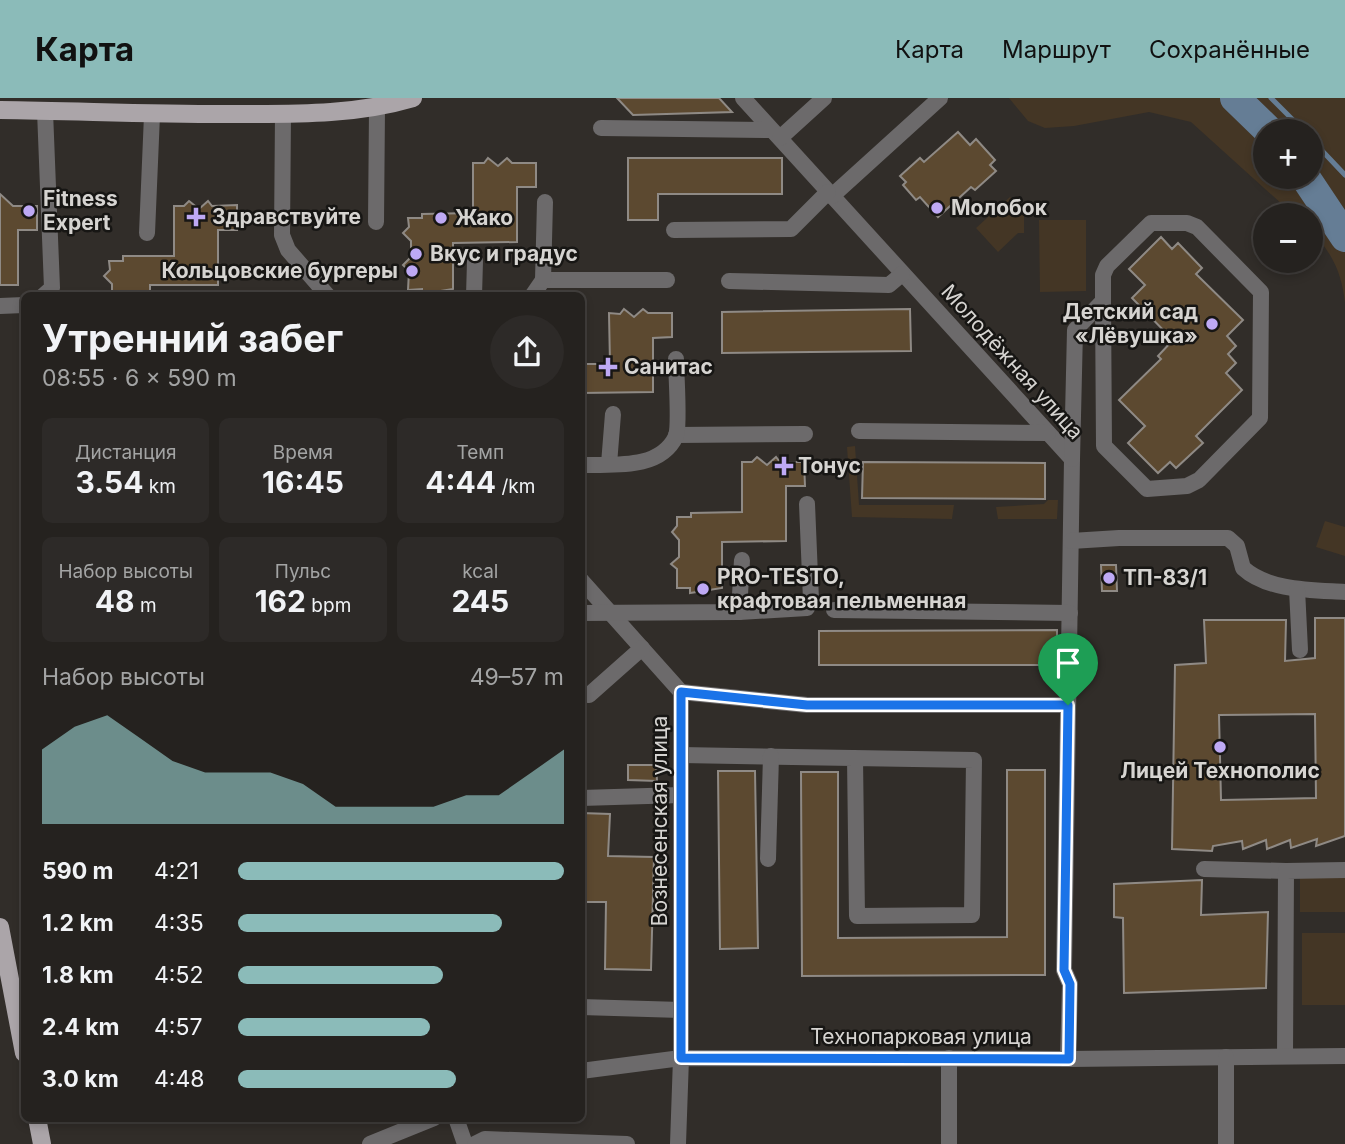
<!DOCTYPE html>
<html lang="ru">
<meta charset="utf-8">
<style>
:root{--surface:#25221f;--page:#2d2a28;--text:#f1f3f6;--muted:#a3a4a4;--line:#423f3d;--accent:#8bbbb9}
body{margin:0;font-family:Inter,sans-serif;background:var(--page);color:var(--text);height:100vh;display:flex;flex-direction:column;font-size:26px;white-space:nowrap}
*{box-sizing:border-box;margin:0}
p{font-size:23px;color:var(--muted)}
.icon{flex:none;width:38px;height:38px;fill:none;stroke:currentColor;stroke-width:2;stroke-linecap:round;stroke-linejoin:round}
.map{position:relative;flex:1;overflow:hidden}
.details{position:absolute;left:21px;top:194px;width:564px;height:830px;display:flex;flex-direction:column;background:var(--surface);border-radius:10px;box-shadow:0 4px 10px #0003,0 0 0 2px var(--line)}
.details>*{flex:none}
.controls{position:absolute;left:1253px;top:21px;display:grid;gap:14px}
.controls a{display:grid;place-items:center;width:70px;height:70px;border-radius:50%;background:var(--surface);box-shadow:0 4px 10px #0003,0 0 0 2px var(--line);font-size:35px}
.pin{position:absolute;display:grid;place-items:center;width:60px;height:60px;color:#fff;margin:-72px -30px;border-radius:50% 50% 50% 0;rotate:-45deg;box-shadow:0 0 7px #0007}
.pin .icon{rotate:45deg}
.round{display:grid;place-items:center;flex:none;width:74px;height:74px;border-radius:37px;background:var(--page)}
.headline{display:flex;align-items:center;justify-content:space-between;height:119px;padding:0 21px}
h1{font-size:38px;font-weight:700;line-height:52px}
.stats{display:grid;grid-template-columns:repeat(3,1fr);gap:10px;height:119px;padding:7px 21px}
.stats div{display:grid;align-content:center;border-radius:10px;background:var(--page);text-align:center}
.stats b{font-size:30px;font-weight:700}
.stats small{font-size:19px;font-weight:400}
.stats p{font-size:19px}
.chart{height:196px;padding:14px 21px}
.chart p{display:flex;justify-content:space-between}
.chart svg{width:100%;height:126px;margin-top:7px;fill:var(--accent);opacity:.7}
ul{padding:0 21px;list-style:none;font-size:23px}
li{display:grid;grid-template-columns:112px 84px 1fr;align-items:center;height:52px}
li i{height:18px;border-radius:9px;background:var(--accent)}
header{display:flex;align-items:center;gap:42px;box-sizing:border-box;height:98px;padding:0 35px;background:var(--accent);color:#111}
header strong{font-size:33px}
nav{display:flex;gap:38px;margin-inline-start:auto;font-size:24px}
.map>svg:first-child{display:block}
</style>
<header>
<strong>Карта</strong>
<nav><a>Карта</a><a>Маршрут</a><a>Сохранённые</a></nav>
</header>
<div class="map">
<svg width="1345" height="1046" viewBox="0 0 1345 1046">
<rect width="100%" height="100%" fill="#312d29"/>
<!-- green -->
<g fill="#443625" fill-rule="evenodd">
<path d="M1009,0H1345V205C1343,187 1339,172 1330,157C1321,142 1311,135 1311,117H1294L1191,24L1149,14L1074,28L1045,30L1028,23ZM1265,33H1311V79H1265Z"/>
<path d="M1010,99L1024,114V135H1018L998,154L976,130Z"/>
<path d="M1039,122H1086V193L1040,194Z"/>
<path d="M855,348L859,407H954L952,421L852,419L847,349Z"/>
<path d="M1048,402H1058L1057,421H998L996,409L1044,406Z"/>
<path d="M1325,423L1345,429V458L1316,449Z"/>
<rect x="1300" y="776" width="45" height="38"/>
<rect x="1302" y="835" width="43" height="72"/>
</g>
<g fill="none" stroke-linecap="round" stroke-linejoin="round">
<!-- stream -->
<g stroke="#657d95" stroke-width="5">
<path d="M1271,0L1304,33"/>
<path d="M1311,41L1345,77"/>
</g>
<!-- river -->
<g stroke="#657d95" stroke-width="30">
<path d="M1235,0L1269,33"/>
<path d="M1305,79L1345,139"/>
</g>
</g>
<!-- building -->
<g fill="#5c4930" stroke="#8f8a85" stroke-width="2" fill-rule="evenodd">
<path d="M617,0H719L732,14L633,17Z"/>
<path d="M958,34L970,47L976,41L995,62L990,67L996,73L975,92L971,89L938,119L920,99L916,102L903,87L906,84L900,78L920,60L924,64Z"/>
<path d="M488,60L498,68L507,60L512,65H536V89H517V144L453,145V191L422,196V191L408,192L409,173L403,167L411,159V143L403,135L409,129L408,120H422V116L473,115V65H484Z"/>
<path d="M628,60H782V96H658V122H628Z"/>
<path d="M0,96L13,108H37V132H18V187H0Z"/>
<path d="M189,103L199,111L208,103L212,108L237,107V132H218V187H150V198H112V186L104,178L110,172L109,163H123V158H174V108H184Z"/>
<path d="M1161,139L1172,151L1178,145L1202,170L1196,176L1243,222L1227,238L1236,248L1228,256L1236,265L1226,275L1242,292L1196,338L1203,345L1176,370L1170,364L1158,375L1128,345L1145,328L1119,302L1161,261L1158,258L1173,242L1132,200L1145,187L1129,171Z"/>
<path d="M624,211L634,219L643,211L648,215H672V239L653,240V294L581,295V266H610L609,215L620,216Z"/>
<path d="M910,211L911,253L722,255V214Z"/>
<path d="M757,359L767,367L776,359L780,364H804L805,388H786V443L722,444V490L690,495V490H677V471L671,466L679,459V442L672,434L677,428V419H691V415L742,414V364H752Z"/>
<path d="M863,364L1045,365V401L862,400Z"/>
<path d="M1101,467H1116L1117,493H1102Z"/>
<path d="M1315,520H1345V738L1316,748L1317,741L1291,750L1290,742L1267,751L1266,742L1243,751L1242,743L1213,748L1212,753L1172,751L1175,567L1206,565L1204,522H1286L1285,563L1315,560ZM1315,616L1316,700L1221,702L1219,617Z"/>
<path d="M1057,532V567H819V533Z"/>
<path d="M628,667H656L657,683L628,682Z"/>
<path d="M1007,672H1045V877L802,878L801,674H838V840L1007,839Z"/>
<path d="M718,673H755L758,850L720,851Z"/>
<path d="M581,715L610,716L608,758L654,759L651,872L605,871L606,804H581Z"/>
<path d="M1202,782L1201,817L1268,814L1266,890L1124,895L1123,820L1114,819V786Z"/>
</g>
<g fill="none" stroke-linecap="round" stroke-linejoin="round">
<!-- minor -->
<g stroke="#6c6a6b" stroke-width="16">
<path d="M743,0L1072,361L1064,872L1070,886L1068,961"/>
<path d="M283,16L282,137L288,152L328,198"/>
<path d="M601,30L771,32"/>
<path d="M780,40L824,0"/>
<path d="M832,98L940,0"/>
<path d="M376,124L377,11"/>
<path d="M674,132L791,131L828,94"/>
<path d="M147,135L152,17"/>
<path d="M543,182H667"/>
<path d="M729,183L889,187L902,176"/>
<path d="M43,198L52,190L45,13"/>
<path d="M474,198L475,163"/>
<path d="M532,198L543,182L545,104"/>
<path d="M0,208L24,207"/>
<path d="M859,333L1048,335"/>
<path d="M676,337L805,336"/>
<path d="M1072,361L1075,232L1103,203V177L1107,168L1151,125H1187L1197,129L1261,194L1260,320L1199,382L1187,388L1147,391L1104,348L1103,203"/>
<path d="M609,366L613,316"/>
<path d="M581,367C611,366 660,373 676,338C680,327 676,276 676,261"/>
<path d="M1071,443L1119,440H1228L1237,448L1243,470C1268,493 1313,492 1345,494"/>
<path d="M581,482L681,594V960L678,1046"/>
<path d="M1297,491L1300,552"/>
<path d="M834,512L1070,515"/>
<path d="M739,514L742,462"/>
<path d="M581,515L739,514L807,510L811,502L807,406"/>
<path d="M681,594L807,607H1068"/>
<path d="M581,596L589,597L642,550"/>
<path d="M681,657L974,662L972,817L857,818L855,660"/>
<path d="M581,700L681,697"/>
<path d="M768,761L771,658"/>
<path d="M1204,771L1286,773"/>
<path d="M581,909L681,912"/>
<path d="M1285,958L1286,773L1345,772"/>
<path d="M581,973L681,960L1068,961L1345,958"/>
<path d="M456,1020L465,1046"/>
<path d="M370,1046L434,1020"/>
<path d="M475,1046L485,1041L627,1046"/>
<path d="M949,1046V960"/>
<path d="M1226,1046V959"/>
</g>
<!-- major -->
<g stroke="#aba5a9" stroke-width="18">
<path d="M0,12C83,13 165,17 247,16C303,16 359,16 413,0"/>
<path d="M0,829L24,955"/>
<path d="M37,1020L42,1046"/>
</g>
</g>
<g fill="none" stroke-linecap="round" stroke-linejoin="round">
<defs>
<path id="route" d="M681,594L807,607H1068L1064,872L1070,886L1069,961L681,960Z"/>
</defs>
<!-- route casing -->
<use href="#route" stroke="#fff" stroke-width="14"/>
<!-- route -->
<use href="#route" stroke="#1a73e8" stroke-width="9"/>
</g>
<!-- markers -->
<g fill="#bea9f4" stroke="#171614" stroke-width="2.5">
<circle cx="937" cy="110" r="7"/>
<circle cx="29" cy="113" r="7"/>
<path d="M192.5 108.5h7v7h7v7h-7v7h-7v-7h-7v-7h7z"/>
<circle cx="441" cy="120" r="7"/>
<circle cx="416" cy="156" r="7"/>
<circle cx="412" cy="173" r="7"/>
<circle cx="1212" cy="226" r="7"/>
<path d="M604.5 258.5h7v7h7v7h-7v7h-7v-7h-7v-7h7z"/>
<path d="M780.5 357.5h7v7h7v7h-7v7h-7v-7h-7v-7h7z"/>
<circle cx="1109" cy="480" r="7"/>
<circle cx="703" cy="491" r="7"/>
<circle cx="1220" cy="649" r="7"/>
</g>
<g text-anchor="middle" stroke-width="5" stroke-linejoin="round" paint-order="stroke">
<!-- poi labels -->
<g font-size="21" font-weight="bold" fill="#d6d4d1" stroke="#171614" text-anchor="start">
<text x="43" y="108">Fitness<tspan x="43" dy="24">Expert</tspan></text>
<text x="951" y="117">Молобок</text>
<text x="212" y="126">Здравствуйте</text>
<text x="455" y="127">Жако</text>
<text x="430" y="163">Вкус и градус</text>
<text x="398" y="180" text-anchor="end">Кольцовские бургеры</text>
<text x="1198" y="221" text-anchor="end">Детский сад<tspan x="1198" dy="24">«Лёвушка»</tspan></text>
<text x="624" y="276">Санитас</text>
<text x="798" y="375">Тонус</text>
<text x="717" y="486">PRO-TESTO,<tspan x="717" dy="24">крафтовая пельменная</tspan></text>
<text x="1123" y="487">ТП-83/1</text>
<text x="1220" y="680" text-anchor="middle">Лицей Технополис</text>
</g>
<!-- street labels -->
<g font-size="21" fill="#d6d4d1" stroke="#171614">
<text transform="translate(1012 264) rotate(48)" y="7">Молодёжная улица</text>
<text transform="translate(660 723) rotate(-90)" y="7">Вознесенская улица</text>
<text x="921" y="946">Технопарковая улица</text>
</g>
</g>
</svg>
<div class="controls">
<a>+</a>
<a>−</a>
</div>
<div class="pin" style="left:1068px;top:607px;background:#1e9e55"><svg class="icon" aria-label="arrive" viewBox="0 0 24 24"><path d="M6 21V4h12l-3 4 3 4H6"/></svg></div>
<section class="details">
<div class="headline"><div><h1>Утренний забег</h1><p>08:55 · 6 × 590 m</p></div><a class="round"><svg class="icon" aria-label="share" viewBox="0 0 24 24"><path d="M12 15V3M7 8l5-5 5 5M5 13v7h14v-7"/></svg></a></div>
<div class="stats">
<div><p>Дистанция</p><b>3.54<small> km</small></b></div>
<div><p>Время</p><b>16:45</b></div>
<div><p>Темп</p><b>4:44<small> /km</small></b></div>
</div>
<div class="stats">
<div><p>Набор высоты</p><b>48<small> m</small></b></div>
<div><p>Пульс</p><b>162<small> bpm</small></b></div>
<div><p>kcal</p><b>245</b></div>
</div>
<div class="chart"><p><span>Набор высоты</span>49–57 m</p>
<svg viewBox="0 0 160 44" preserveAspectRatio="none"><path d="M0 44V18L10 10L20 6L30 14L40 22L50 26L60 26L70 26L80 30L90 38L100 38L110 38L120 38L130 34L140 34L150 26L160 18V44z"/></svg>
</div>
<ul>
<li><b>590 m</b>4:21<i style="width:100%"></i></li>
<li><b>1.2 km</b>4:35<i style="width:81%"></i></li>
<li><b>1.8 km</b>4:52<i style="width:63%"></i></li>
<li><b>2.4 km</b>4:57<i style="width:59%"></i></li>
<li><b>3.0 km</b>4:48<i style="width:67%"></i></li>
</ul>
</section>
</div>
